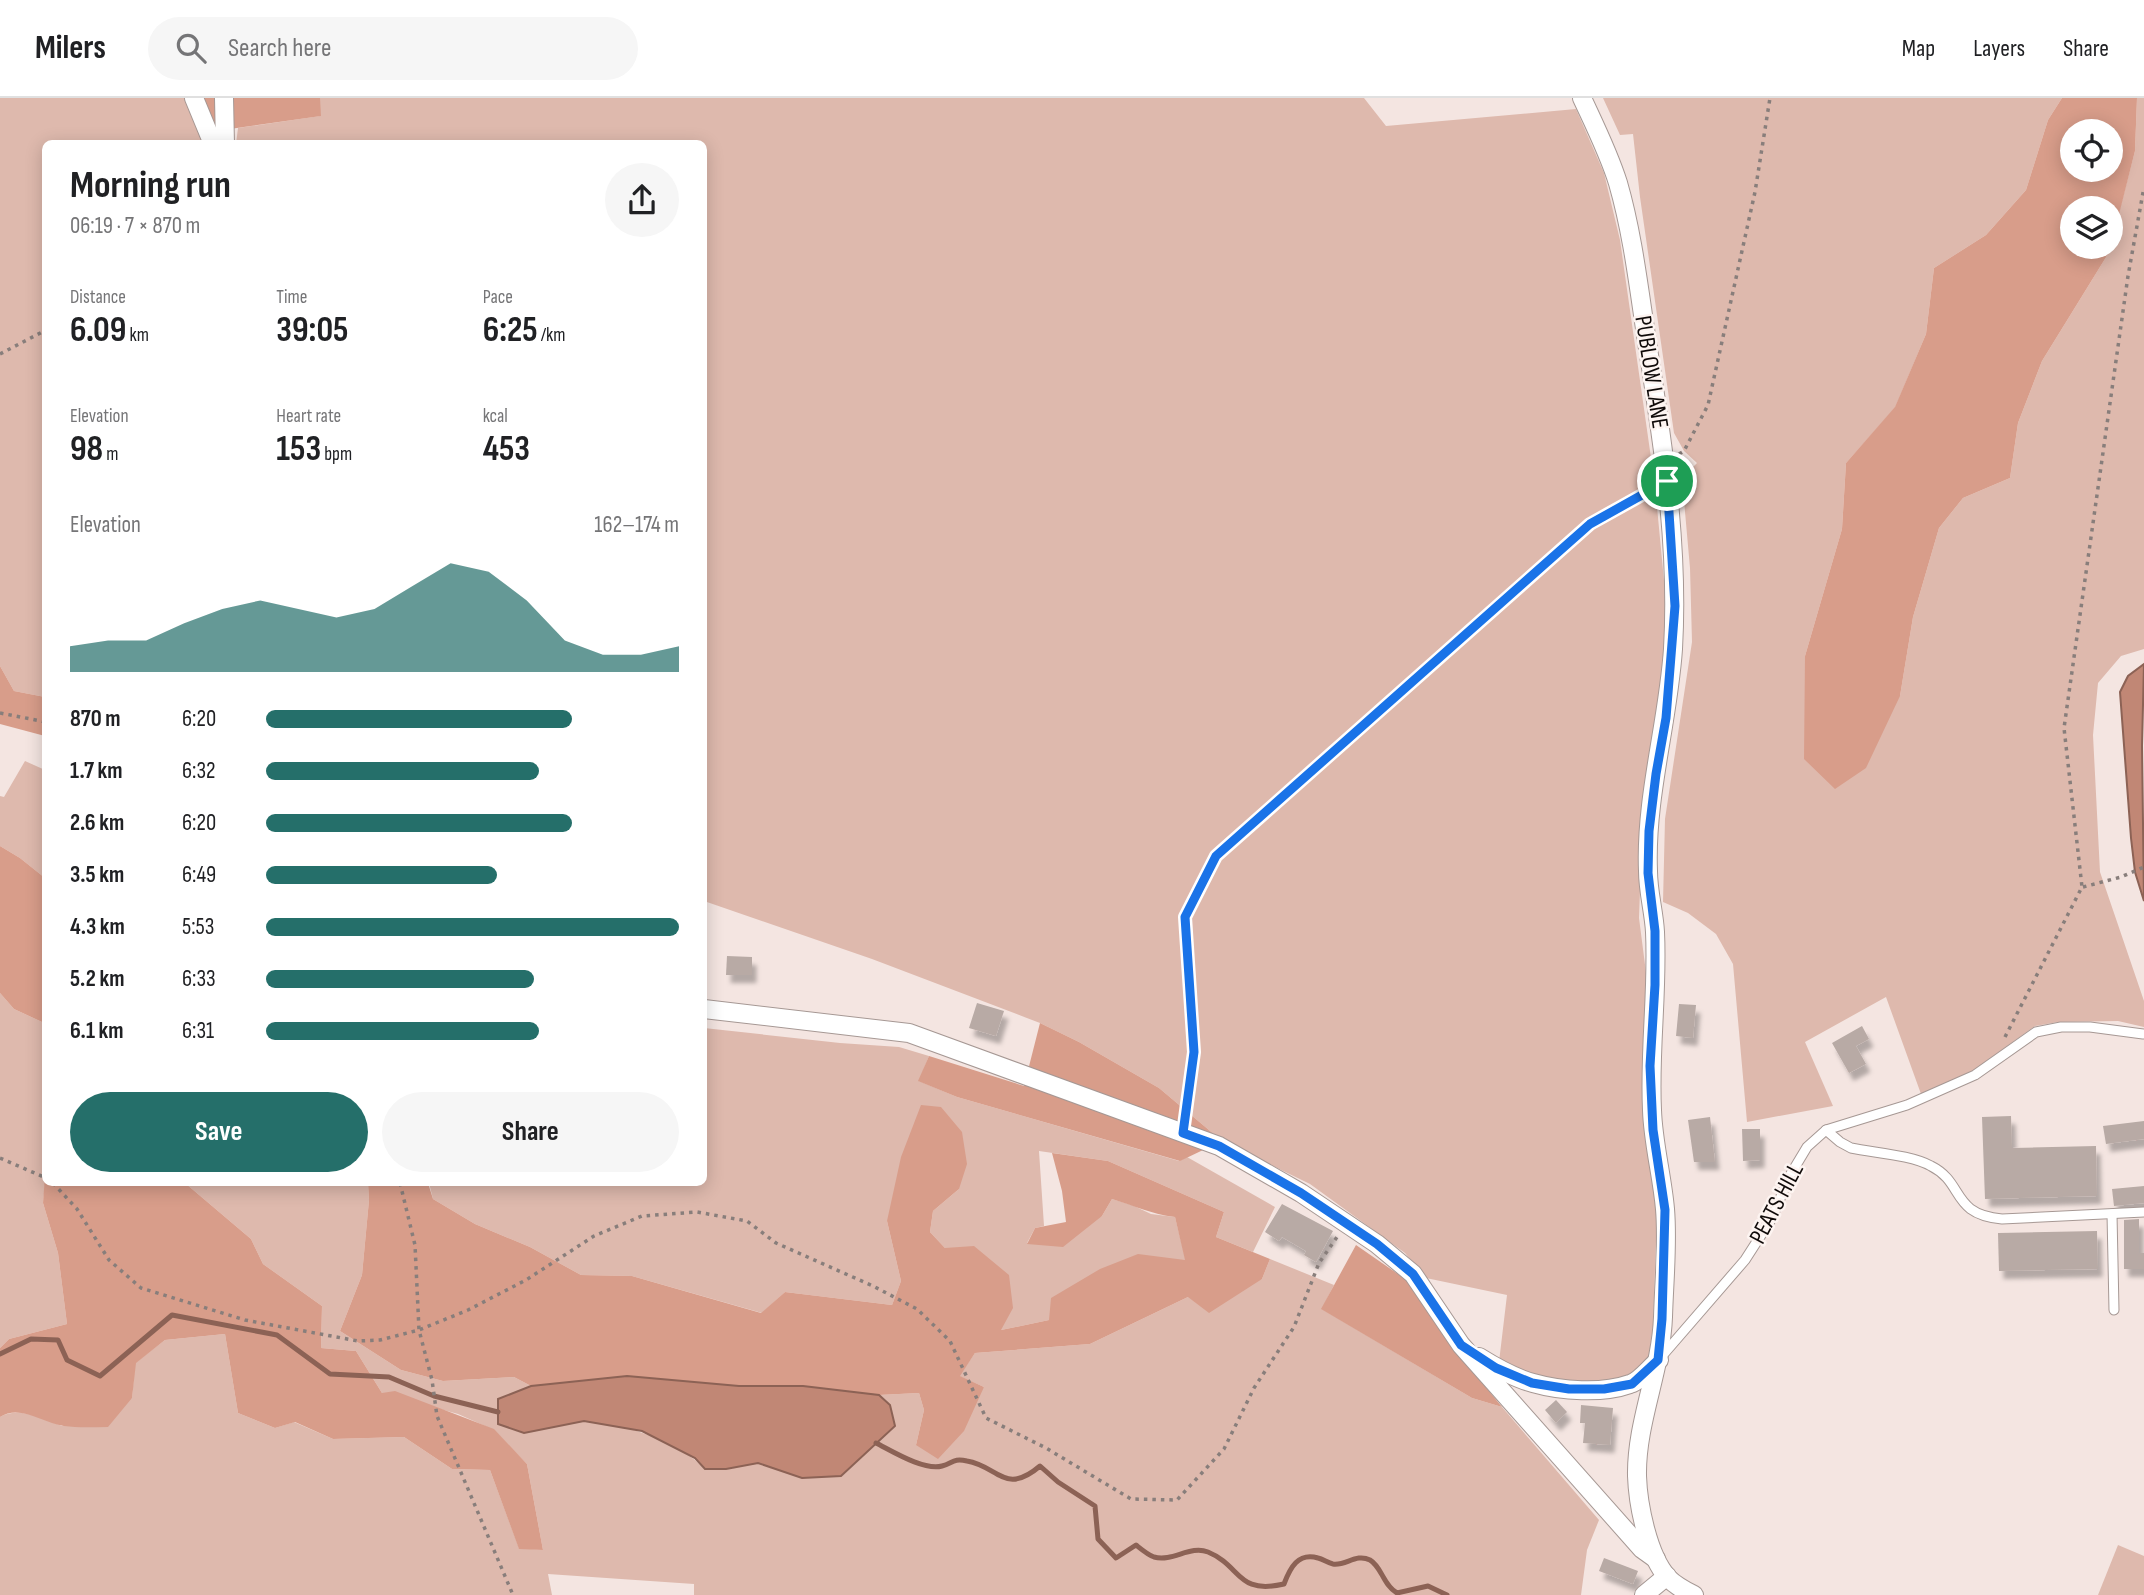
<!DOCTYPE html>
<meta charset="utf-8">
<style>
:root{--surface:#fff;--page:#f6f6f6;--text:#202124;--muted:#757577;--line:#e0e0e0;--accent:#256f6a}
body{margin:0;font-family:"Sofia Sans Condensed",sans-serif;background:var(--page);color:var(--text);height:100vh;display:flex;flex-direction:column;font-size:26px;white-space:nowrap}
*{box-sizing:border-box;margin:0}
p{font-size:23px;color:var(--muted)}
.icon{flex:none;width:38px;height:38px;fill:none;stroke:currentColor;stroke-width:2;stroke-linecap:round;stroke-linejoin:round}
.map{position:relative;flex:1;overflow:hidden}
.side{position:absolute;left:42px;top:42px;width:665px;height:1046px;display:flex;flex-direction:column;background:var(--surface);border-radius:10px;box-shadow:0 4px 18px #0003}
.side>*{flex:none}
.controls{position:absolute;left:2060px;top:21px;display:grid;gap:14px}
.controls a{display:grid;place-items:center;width:63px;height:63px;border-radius:50%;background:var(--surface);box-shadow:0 4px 18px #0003;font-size:35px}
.pin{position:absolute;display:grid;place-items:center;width:60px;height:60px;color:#fff;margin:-30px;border:4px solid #fff;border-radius:50%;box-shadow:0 2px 7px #0007}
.round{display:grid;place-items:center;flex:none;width:74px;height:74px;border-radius:37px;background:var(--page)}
.summary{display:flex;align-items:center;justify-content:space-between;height:119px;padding:0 28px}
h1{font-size:38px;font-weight:700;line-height:52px}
.stats{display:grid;grid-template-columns:repeat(3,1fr);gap:10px;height:119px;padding:7px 28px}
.stats div{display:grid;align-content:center}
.stats b{font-size:35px;font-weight:700}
.stats small{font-size:19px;font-weight:400}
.stats p{font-size:19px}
.chart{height:196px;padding:14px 28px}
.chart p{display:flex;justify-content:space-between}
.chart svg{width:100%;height:126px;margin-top:7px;fill:var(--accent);opacity:.7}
.primary-button{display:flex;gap:14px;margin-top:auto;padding:14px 28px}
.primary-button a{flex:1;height:80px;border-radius:42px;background:var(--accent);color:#fff;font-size:28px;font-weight:700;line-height:80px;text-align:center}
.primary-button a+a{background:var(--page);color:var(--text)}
ul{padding:0 28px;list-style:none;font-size:23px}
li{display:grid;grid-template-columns:112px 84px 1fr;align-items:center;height:52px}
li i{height:18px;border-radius:9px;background:var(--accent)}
header{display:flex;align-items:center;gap:42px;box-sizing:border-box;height:98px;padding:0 35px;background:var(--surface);border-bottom:2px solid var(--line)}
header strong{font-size:33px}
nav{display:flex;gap:38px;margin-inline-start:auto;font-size:24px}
.search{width:490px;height:63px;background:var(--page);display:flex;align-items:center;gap:18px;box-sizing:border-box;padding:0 24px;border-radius:38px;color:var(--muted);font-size:26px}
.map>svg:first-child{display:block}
</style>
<header>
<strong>Milers</strong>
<div class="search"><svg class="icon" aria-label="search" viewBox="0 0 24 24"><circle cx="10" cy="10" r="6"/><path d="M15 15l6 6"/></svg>Search here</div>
<nav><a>Map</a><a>Layers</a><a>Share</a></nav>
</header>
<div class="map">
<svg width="2144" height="1497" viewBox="0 0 2144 1497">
<defs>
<filter id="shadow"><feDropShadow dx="4.5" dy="8" stdDeviation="2" flood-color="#0004"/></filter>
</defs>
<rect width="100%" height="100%" fill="#f4e5e1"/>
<!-- green -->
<g fill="#deb9ad">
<path d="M0,0H184L205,45L46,46L45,599L14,593L0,568Z"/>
<path d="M320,0H1364L1386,28L1576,11L1604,75L1620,142L1655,388L1667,514L1659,611L1643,712L1639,820L1648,890V1050L1657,1114L1653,1228L1649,1259L1630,1279L1592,1286L1551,1284L1499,1264L1507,1197L1426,1180L1405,1155L1310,1086L1222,1043L1159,990L1079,944L1040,925L872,861L704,803V46H236L238,30L320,18Z"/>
<path d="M1603,0H2062L2048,22L2026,92L1986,137L1934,170L1926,236L1895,310L1846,365L1842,431L1805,558L1900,598L1913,519L1939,430L1963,400L2010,380L2018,325L2042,263L2108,156L2135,53L2137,0H2144V551L2121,558L2098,585L2093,637L2100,774L2144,903V929L2118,923L2058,924L2035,928L1970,975L1921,996L1886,899L1805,944L1833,1008L1747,1024L1733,866L1716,836L1688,815L1663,804L1665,721L1692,544L1690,470L1682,380L1697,365L1684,353L1674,335L1640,99L1633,36L1620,37Z"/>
<path d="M25,663L45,672V780L20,760L0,748V698L4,699Z"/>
<path d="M0,895L14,911L42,924L46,988V1077L43,1105L58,1155L67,1226L9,1241L0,1250Z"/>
<path d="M704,930L840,945L899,949L929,958L919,983L957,999L1179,1063L1187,1059L1275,1109L1253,1154L1216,1139L1224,1114L1108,1063L1039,1053L1044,1128L1035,1130L1027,1145L1102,1118L1112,1101L1132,1107L1151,1116L1175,1119L1186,1163L1049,1222L1001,1232L945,1150L930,1134L933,1113L959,1091L887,1123L901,1183L892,1207L785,1194L762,1215L632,1178L581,1177L530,1149L475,1126L433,1101L429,1085H704Z"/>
<path d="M185,1085H368L369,1102L362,1177L340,1233L401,1272L443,1283L514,1279L531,1288L498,1301L524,1335C543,1331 565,1323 584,1323C620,1323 681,1345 705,1371H726L758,1365L802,1380L842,1378L895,1328L890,1307L879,1297L919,1295L924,1312L916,1347L984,1289L959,1278L975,1255L1090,1246L1188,1199L1262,1181L1270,1161L1334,1187L1322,1211L1472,1300L1502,1309L1599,1422L1587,1452L1581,1497H694V1486L548,1476L552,1497H0V1319C18,1308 44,1321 62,1328L132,1300L135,1265L165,1242L225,1236L238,1315L275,1330L294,1324L333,1341L404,1339L452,1371L490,1372L519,1450L543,1452L527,1366L494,1332L458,1316L382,1295L356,1253L321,1250L322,1208L263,1166L251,1141Z"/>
<path d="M2118,1447L2144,1458V1497H2098Z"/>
</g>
<!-- forest -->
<g fill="#d89d8a" fill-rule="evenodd">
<path d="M203,0H320L321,18L216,33Z"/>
<path d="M2062,0H2137L2135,53L2111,148L2110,110H2072V149H2110L2108,156L2042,263L2018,325L2010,380L1963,400L1939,430L1913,519L1900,598L1866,670L1835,691L1804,661L1805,558L1842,431L1846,365L1895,309L1926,236L1934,170L1986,137L2026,92L2048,22ZM2072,33H2110V72H2072Z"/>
<path d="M0,568L14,593L45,599V638L0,626Z"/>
<path d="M0,748L20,760L45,780V988L42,924L14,911L0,895Z"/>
<path d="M1040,925L1079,944L1159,990L1222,1043L1180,1063L957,999L918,983L929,958L1024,988Z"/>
<path d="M921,1007L941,1009L962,1034L967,1066L959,1091L933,1113L930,1134L945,1150L974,1148L1009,1177L1013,1210L1001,1232L1049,1222L1051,1200L1100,1171L1138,1156L1185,1162L1175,1119C1151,1116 1135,1108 1112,1101L1102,1118L1063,1149L1027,1146L1035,1130L1066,1124L1062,1093L1052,1055L1108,1063L1224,1114L1216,1139L1270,1161L1262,1181L1209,1215L1188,1199L1090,1246L975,1255L960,1278L984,1289L964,1333L938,1361L916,1347L924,1312L919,1295L879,1297L803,1288H739L627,1278L531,1288L514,1279L443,1283L401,1272L340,1233L362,1177L369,1102L368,1085H428L433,1101L475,1126L530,1149L581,1177L632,1178L761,1215L785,1194L892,1207L901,1183L887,1123L901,1059Z"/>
<path d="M45,1077L46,1085H185L251,1141L263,1166L322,1208L321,1250L356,1253L382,1295L395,1293L494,1331L527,1366L543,1452L519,1451L490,1372L452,1371L404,1339L333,1341L295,1324L275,1330L238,1315L225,1236L165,1242L136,1265L132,1300L108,1329C94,1329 78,1330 64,1328C43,1325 20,1306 0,1319V1250L9,1241L67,1226L58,1155L43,1105Z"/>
<path d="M1356,1147L1408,1183L1448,1243L1502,1309L1472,1300L1321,1211Z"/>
</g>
<!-- water -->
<g fill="#c18775" stroke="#8c6255" stroke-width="2">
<path d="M2144,566L2142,648L2144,803L2135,774L2131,740L2120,594L2128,578Z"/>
<path d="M627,1278L739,1288H803L879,1297L890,1307L895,1328L841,1378L802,1380L758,1365L726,1371H705L695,1360L642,1333L584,1323L524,1335L498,1326V1301L531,1288Z"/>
</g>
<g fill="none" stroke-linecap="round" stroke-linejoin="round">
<!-- stream -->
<g stroke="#8c6255" stroke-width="5">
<path d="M0,1256L31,1241L58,1242L67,1262L100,1278L172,1217L277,1237L330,1276L389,1279L434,1298L498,1314"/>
<path d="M876,1345C892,1353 924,1373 942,1368C953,1365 953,1360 967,1363C998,1368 1005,1398 1040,1368L1058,1384L1095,1408L1098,1441L1116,1460L1136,1447C1141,1451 1148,1457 1154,1459C1173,1464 1190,1447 1208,1454C1242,1468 1236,1497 1284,1486C1290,1470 1298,1454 1318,1460C1323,1461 1328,1465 1333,1466C1346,1468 1356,1455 1370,1462C1382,1469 1383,1487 1397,1495L1428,1488L1447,1497"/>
</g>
</g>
<!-- building -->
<g fill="#b8aaa5" filter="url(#shadow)">
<path d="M727,858L752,859V877H726Z"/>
<path d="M977,905L1004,913L996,938L969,930Z"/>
<path d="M1679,906L1696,907L1693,940L1676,938Z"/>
<path d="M1862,928L1869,941L1856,948L1866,966L1849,975L1832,945Z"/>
<path d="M2011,1018L2012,1050L2096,1048L2097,1098L1985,1101L1982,1019Z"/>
<path d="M1710,1019L1715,1064H1694L1688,1022Z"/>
<path d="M2144,1023V1041L2106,1046L2103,1028Z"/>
<path d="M1742,1031H1760V1062L1743,1063Z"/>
<path d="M2144,1088V1105L2114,1108L2112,1091Z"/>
<path d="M1282,1106L1333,1133L1316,1164L1304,1157L1306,1153L1282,1139L1279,1143L1265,1134Z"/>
<path d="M2139,1121V1155H2144V1171H2124V1122Z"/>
<path d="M2097,1133L2098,1171L1999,1173L1998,1135Z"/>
<path d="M1556,1302L1567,1314L1556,1325L1545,1312Z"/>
<path d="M1581,1307L1613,1310L1610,1347L1583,1345L1585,1325H1580Z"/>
<path d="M1604,1460L1638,1473L1633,1486L1599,1473Z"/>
</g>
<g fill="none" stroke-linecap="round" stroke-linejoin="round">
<defs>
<g id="service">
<path d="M1826,1032L1840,1044L1851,1050C1875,1055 1911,1057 1931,1068C1965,1085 1950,1116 2002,1121L2144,1114"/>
<path d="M2112,1116L2114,1212"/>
<path d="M1662,1258L1745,1162L1772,1120L1789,1079L1807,1049L1826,1032L1907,1007L1975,977L2036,934L2061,929H2090L2143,936"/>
</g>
<g id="minor">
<path d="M194,0L213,46"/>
<path d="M224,0L225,46"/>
<path d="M1582,0C1595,28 1609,56 1618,85C1633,137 1639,192 1647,244C1663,346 1679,448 1673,551C1668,625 1645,699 1648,773C1648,794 1654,814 1655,834C1658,894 1649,952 1652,1012C1653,1045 1662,1077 1665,1111C1668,1146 1664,1183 1663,1219C1661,1273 1636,1324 1637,1378C1638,1407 1648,1458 1668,1480C1676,1488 1684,1492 1694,1497"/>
<path d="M704,911L909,935L1219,1048L1301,1095L1377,1146L1413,1176L1461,1247L1642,1451L1656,1461"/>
<path d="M1479,1259C1495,1269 1514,1280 1533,1285C1561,1293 1602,1296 1630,1286C1640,1283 1650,1269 1659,1262"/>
<path d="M1644,1497L1667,1478"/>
</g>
</defs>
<!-- service casing -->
<use href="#service" stroke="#a69894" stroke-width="11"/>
<!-- minor casing -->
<use href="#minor" stroke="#a69894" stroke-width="20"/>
<!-- path -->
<g stroke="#887e7b" stroke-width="3.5" stroke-dasharray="3.5 5" stroke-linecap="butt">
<path d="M0,256L46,232"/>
<path d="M1679,356L1684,353L1708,307L1755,94L1770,0"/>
<path d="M0,615L46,624"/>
<path d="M2083,789L2121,779L2144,769"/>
<path d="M2005,939L2082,789L2064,630L2128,178L2144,89"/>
<path d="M1186,1017L1194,954L1185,819L1215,758L1590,426L1652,390"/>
<path d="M0,1060L46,1080"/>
<path d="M53,1085L77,1111L109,1162L141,1190L245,1222L358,1243L380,1242L419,1232L468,1212L526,1182L594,1138L642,1118L697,1114L747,1123L776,1145L873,1188L917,1211L950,1243L986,1320L1046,1350L1131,1401L1177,1402L1224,1351L1254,1290L1294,1229L1319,1165L1337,1139"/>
<path d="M400,1085L415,1147L419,1232L432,1282L437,1318L513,1497"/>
</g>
<!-- service -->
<use href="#service" stroke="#fff" stroke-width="9"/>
<!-- minor -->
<use href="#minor" stroke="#fff" stroke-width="18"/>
</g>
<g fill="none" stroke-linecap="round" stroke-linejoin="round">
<defs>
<path id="route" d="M1667,383L1675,508L1666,620L1656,676L1649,733L1648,775L1655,833V887L1650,968L1653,1032L1665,1112L1662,1221L1658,1262L1632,1286L1604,1291H1569L1532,1285L1496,1270L1461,1247L1413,1176L1377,1146L1301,1095L1219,1048L1183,1035L1194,954L1185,819L1216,758L1590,426Z"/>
</defs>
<!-- route casing -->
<use href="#route" stroke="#fff" stroke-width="14"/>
<!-- route -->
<use href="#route" stroke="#1a73e8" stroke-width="9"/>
</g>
<g text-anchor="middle" stroke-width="5" stroke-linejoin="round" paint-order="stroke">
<!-- street labels -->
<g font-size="24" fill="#0f0a09" stroke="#fdf4f1">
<text transform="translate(1652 274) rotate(81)" y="8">PUBLOW LANE</text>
<text transform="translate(1776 1105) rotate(-62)" y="8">PEATS HILL</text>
</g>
</g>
</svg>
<div class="controls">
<a><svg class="icon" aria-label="locate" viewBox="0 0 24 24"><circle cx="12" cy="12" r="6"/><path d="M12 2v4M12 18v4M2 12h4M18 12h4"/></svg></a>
<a><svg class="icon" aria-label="layers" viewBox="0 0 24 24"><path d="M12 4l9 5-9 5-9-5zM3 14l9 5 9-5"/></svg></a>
</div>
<div class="pin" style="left:1667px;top:383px;background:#1e9e55"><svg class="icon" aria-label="arrive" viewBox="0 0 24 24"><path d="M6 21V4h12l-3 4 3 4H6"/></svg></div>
<section class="side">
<div class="summary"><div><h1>Morning run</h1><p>06:19 · 7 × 870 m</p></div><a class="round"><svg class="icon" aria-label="share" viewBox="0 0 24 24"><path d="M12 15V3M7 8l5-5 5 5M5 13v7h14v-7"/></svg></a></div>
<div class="stats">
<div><p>Distance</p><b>6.09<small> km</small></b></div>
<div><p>Time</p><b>39:05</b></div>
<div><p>Pace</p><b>6:25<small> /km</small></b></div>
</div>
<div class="stats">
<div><p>Elevation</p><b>98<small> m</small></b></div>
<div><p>Heart rate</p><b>153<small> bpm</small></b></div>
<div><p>kcal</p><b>453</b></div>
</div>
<div class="chart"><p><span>Elevation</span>162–174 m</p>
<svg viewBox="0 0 160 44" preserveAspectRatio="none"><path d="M0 44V35L10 33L20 33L30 27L40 22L50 19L60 22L70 25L80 22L90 14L100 6L110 9L120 19L130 33L140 38L150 38L160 35V44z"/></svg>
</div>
<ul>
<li><b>870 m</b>6:20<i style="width:74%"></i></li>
<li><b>1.7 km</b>6:32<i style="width:66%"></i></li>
<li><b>2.6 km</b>6:20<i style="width:74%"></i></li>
<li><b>3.5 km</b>6:49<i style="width:56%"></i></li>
<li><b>4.3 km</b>5:53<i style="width:100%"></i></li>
<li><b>5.2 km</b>6:33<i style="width:65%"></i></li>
<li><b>6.1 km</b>6:31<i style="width:66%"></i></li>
</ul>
<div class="primary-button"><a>Save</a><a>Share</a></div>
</section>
</div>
